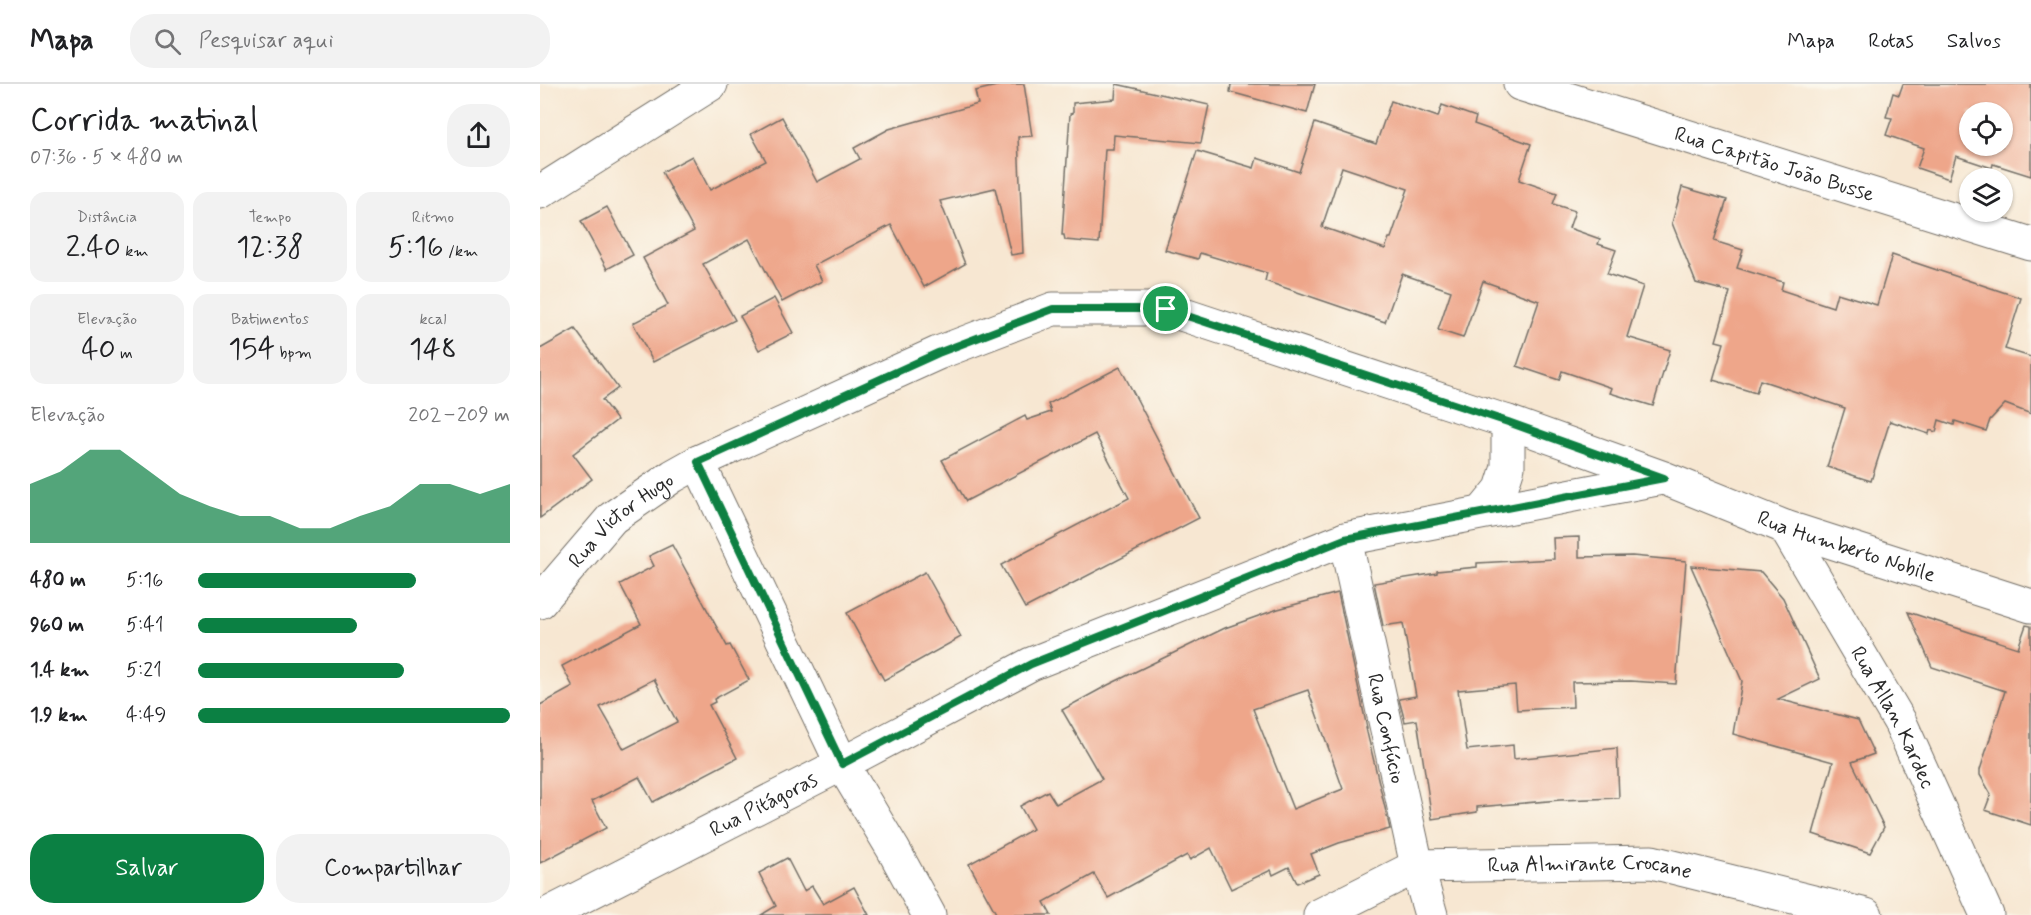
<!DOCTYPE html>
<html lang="pt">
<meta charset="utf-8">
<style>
:root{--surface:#fff;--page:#f2f2f2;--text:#202124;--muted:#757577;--line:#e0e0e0;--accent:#0b8043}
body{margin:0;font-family:Mynerve,sans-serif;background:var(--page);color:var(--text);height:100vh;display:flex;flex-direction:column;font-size:22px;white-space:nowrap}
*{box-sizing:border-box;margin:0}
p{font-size:20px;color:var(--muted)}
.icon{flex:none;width:33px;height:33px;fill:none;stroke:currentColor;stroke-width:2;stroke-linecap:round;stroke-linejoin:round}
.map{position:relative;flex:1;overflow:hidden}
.details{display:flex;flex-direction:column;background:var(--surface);width:540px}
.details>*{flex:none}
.controls{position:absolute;left:1419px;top:18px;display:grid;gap:12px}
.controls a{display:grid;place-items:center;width:54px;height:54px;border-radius:50%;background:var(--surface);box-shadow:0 2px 4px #0004;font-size:30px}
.pin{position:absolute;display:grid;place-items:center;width:51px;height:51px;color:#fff;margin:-26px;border:3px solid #fff;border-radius:50%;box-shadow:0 2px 6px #0007}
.round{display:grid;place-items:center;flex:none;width:63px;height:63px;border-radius:24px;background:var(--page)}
.summary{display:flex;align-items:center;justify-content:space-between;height:102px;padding:0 30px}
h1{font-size:33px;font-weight:600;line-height:45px}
.metrics{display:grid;grid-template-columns:repeat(3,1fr);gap:9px;height:102px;padding:6px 30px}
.metrics div{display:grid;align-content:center;border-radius:15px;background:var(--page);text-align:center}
.metrics b{font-size:30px;font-weight:600}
.metrics small{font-size:16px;font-weight:400}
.metrics p{font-size:16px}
.chart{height:168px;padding:12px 30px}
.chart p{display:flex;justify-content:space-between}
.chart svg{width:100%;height:108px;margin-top:6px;fill:var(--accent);opacity:.7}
.button{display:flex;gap:12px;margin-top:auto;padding:12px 30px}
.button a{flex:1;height:69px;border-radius:24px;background:var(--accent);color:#fff;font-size:24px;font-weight:600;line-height:69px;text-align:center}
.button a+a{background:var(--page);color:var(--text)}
ul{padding:0 30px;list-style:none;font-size:20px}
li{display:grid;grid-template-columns:96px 72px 1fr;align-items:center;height:45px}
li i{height:15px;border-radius:8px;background:var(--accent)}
header{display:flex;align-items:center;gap:36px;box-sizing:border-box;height:84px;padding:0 30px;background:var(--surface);border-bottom:2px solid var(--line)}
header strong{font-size:28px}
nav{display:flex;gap:33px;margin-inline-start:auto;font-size:21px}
.search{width:420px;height:54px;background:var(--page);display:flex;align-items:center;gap:15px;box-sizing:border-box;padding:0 21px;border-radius:24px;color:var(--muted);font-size:22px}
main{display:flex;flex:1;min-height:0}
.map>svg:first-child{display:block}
</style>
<header>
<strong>Mapa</strong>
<div class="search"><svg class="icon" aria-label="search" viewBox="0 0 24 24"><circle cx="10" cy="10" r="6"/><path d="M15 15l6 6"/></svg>Pesquisar aqui</div>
<nav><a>Mapa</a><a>Rotas</a><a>Salvos</a></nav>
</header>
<main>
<section class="details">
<div class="summary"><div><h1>Corrida matinal</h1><p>07:36 · 5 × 480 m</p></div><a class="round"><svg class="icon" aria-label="share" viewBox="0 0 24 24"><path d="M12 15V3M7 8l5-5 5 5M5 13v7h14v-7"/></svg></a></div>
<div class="metrics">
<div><p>Distância</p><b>2.40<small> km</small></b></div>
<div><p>Tempo</p><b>12:38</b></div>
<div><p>Ritmo</p><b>5:16<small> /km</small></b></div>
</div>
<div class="metrics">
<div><p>Elevação</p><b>40<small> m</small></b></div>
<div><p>Batimentos</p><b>154<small> bpm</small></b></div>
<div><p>kcal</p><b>148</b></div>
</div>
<div class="chart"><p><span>Elevação</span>202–209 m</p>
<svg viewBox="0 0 160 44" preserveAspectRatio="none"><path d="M0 44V20L10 15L20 6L30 6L40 15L50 24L60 29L70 33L80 33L90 38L100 38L110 33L120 29L130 20L140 20L150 24L160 20V44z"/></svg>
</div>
<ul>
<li><b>480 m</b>5:16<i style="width:70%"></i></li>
<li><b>960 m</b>5:41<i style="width:51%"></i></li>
<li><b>1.4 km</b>5:21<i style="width:66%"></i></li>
<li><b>1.9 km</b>4:49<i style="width:100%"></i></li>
</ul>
<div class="button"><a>Salvar</a><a>Compartilhar</a></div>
</section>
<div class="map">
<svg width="1491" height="831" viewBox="0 0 1491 831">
<rect width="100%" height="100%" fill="#fbf7ec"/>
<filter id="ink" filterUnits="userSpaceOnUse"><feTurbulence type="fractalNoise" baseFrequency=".0167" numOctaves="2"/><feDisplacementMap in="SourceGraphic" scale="12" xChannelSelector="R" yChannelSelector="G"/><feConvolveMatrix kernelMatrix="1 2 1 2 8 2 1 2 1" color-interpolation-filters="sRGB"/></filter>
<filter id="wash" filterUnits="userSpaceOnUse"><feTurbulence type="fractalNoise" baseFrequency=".008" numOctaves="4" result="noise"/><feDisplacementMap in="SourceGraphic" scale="24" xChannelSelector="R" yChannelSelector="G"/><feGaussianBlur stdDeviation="1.35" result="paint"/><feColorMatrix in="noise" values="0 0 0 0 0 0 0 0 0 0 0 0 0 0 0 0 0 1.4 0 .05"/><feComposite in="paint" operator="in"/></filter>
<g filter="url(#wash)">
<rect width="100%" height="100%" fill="#f7e7d2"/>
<g id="blocks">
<!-- building -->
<g fill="#eea68a" fill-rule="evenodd">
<path d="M465,0H484L492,52L478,53L483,169L471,171L455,104L400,117L425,180L384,203L351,141L274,181L282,197L242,218L209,155L163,180L195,236L113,278L93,239L128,221L103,174L154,147L122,88L152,72L170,106L226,77L211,50L242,33L277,98L320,75L314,64L349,45L438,20L435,7Z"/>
<path d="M576,0L669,21L661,59L574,51L573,65H565L559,159L525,156L524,151H522L530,30L533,29V19L575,15Z"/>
<path d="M691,0H775L767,29L690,8Z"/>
<path d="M1363,0H1491V92L1453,80L1452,84L1416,72L1409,95L1377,84L1384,64L1346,51L1352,34L1346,33L1353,9L1359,11ZM1430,28H1462V62H1430Z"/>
<path d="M851,17L898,33L902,21L936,33L934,40L991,60L979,96L1017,109L1013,120L1035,127L1029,144L1060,155L1058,160L1076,166L1067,190L1103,202L1087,253L1130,266L1113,322L1070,309L1072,304L1022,287L1019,296L977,282L999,217L943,197L923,254L898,246L911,207L862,190L845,238L725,197L727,189L660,169L658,175L625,166L657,67L714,84L717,74L759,88L775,39L836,60ZM802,83L868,105L851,154H849L845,165L782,143Z"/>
<path d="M1142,103L1187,116L1174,157L1203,166L1197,184L1243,198L1241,206L1293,223L1297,209L1337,221L1352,171L1481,214L1465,265L1491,273V330L1465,320L1450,336L1446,347L1415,337L1414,341L1399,336L1396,348L1390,346L1389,350L1350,337L1331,397L1287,383L1305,324L1220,296L1216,309L1173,296L1184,259L1176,257L1190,208L1156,199L1132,139Z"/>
<path d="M67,123L93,171L67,185L41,137Z"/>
<path d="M234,214L253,249L219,266L200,232Z"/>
<path d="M35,245L78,304L62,316L77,336L33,370L52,395L0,434V265Z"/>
<path d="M580,283L659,434L485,524L461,481L589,414L555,350L426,417L402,376L485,332L487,336L511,328L508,320Z"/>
<path d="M1039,453V473L1092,472L1146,477L1136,600L1091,597L1032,598L1033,623L977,626L975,601L918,606L927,666L973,661L974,675L1077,664L1079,714L1020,716L937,723V728L892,735L877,636L865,638L859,615L876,612L863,539L843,542L834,499L897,489V487L937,483V479L1014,475L1013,454Z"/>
<path d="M132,461L187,562L190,561L209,596L174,615L175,618L169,621L197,674L113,718L99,693L52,717L66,744L0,779V621L33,603L22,582L101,540L80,500L114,482L109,472ZM114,595L137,638L84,665L60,623Z"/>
<path d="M1151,482L1221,488L1243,514L1280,595L1238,615L1318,636L1334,670L1312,678L1344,743L1330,769L1273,750L1293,678L1193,650L1202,597Z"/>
<path d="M385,488L421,553L344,596L307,529Z"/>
<path d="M798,509L827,644H826L850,745L799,759L771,770L779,790L757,799L749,783L733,791L731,786L691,805L671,764L650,776L647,771L568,814L554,790L504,818L511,831H457L429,780L493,745L480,722L508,707L516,720L562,695L522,626L568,601L685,544L738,525ZM768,606L803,705L753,725L713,625Z"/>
<path d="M1368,528L1478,564L1486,541L1491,542V741L1445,726L1451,710L1440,691V686L1465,607L1392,583Z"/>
<path d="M247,774L264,807L272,802L283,820L314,803L329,831H221L236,822L219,789Z"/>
</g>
</g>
</g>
<g filter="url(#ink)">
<use href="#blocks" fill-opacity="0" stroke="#726d65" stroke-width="1.5"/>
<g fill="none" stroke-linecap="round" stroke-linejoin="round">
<defs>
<g id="minor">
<path id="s1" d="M980,0L1491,160"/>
<path d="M0,108L171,0"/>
<path d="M158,378L302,680L353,765L389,831"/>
<path d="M943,427L961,405L968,383V338"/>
<path id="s2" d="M1245,443L1360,638L1447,831"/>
<path id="s3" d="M805,455L877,782L891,831"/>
<path id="s4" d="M0,518L72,434L133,392L158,378L398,269L513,225H626L968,338L1124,394L1245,443L1491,522"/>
<path id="s5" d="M6,831L302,680L491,580L805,455L1122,394"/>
<path id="s6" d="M780,831L877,782L1112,778L1326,831"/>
</g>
</defs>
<!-- minor casing -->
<use href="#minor" stroke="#726d65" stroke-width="35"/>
<!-- minor -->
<use href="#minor" stroke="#fff" stroke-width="33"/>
</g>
</g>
<g fill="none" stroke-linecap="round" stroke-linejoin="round" filter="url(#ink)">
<defs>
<path id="route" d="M513,225H626L968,338L1124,394L805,455L491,580L302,680L158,378L398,269Z"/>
</defs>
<!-- route casing -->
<use href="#route" stroke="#fff" stroke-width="12"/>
<!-- route -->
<use href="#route" stroke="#0b8043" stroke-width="8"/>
</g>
<g text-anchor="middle" stroke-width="5" stroke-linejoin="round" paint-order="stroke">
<!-- street labels -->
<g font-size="21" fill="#2b2b2b" stroke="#fbf7ec">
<text dy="7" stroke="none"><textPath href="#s1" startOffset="267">Rua Capitão João Busse</textPath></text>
<text dy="7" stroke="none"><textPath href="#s4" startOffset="116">Rua Victor Hugo</textPath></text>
<text dy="7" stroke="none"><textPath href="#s4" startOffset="1434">Rua Humberto Nobile</textPath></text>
<text dy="7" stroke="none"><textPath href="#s2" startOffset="219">Rua Allan Kardec</textPath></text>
<text dy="7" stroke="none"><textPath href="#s3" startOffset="194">Rua Confúcio</textPath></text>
<text dy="7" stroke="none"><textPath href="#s5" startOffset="244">Rua Pitágoras</textPath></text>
<text dy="7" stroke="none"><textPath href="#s6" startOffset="282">Rua Almirante Crocane</textPath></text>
</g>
</g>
</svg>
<div class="controls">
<a><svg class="icon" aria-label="locate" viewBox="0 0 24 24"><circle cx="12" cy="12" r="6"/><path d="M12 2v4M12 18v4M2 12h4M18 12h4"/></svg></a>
<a><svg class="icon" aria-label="layers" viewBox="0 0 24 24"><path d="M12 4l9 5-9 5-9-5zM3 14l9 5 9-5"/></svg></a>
</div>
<div class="pin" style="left:626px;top:225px;background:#1e9e55"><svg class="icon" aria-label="arrive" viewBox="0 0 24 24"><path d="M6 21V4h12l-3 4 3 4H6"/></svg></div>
</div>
</main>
